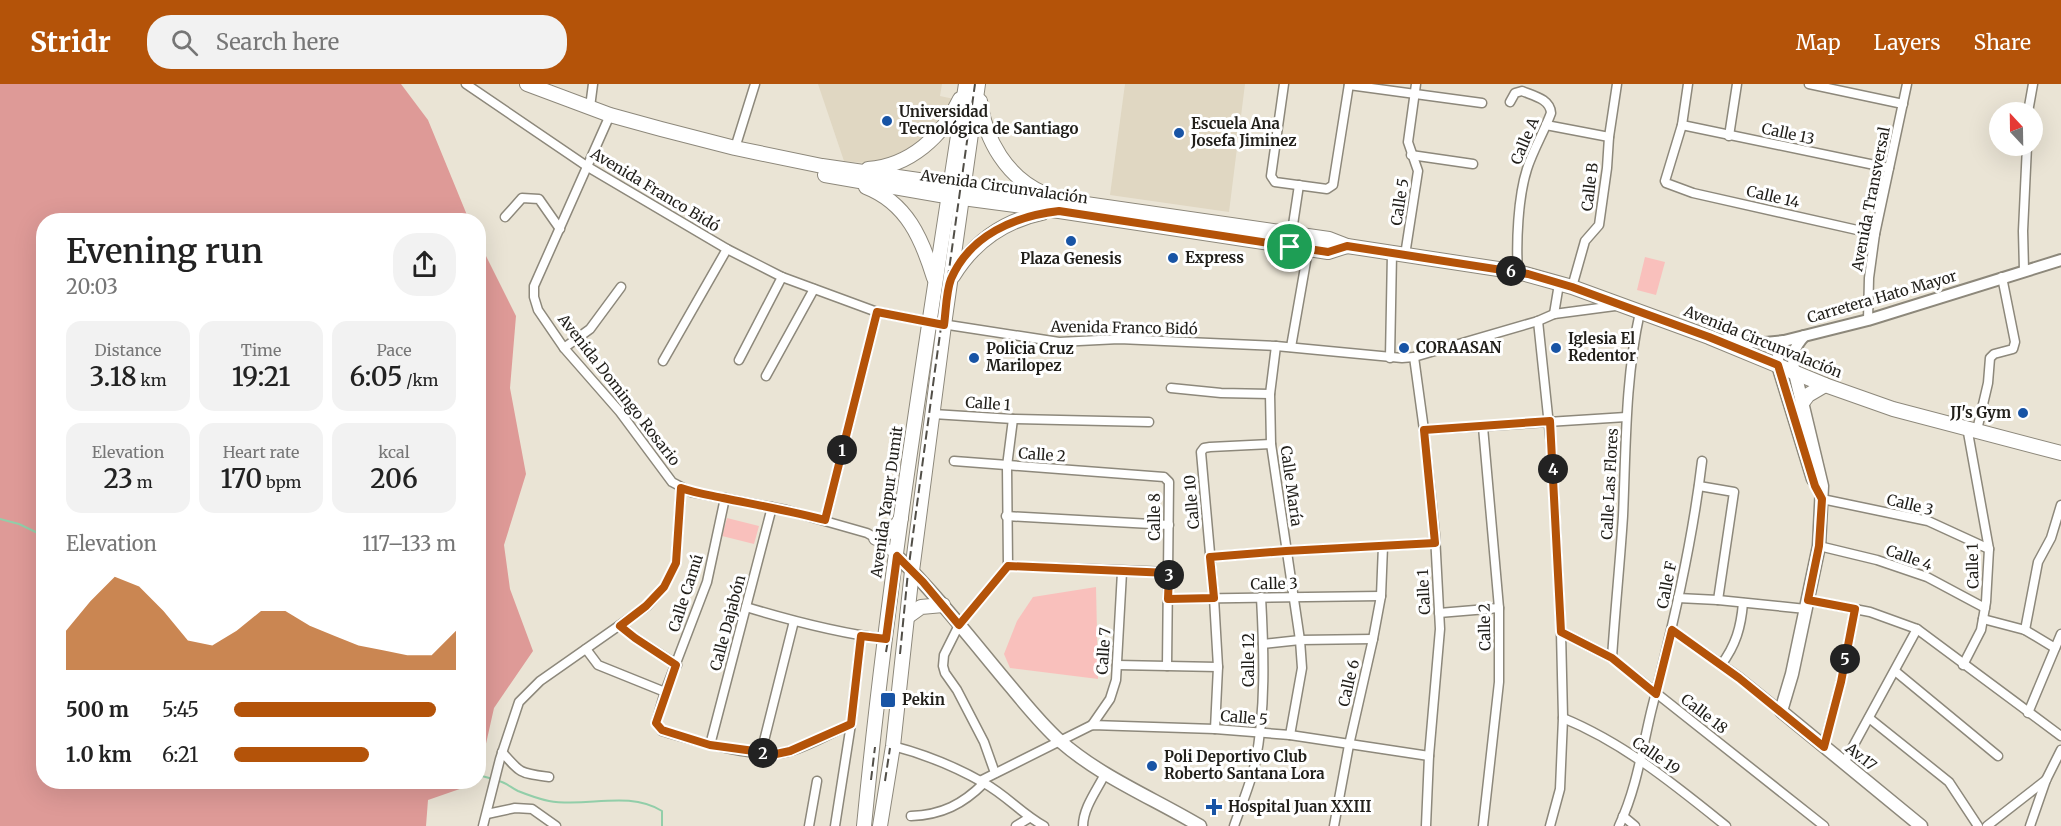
<!DOCTYPE html>
<meta charset="utf-8">
<style>
:root{--surface:#fff;--page:#f2f2f2;--text:#222;--muted:#767676;--accent:#b45309}
body{margin:0;font-family:Merriweather,serif;background:var(--page);color:var(--text);height:100vh;display:flex;flex-direction:column;font-size:22px;white-space:nowrap}
*{box-sizing:border-box;margin:0}
p{font-size:20px;color:var(--muted)}
.icon{flex:none;width:33px;height:33px;fill:none;stroke:currentColor;stroke-width:2;stroke-linecap:round;stroke-linejoin:round}
.map{position:relative;flex:1;overflow:hidden}
.details{position:absolute;left:36px;top:129px;width:450px;height:576px;display:flex;flex-direction:column;background:var(--surface);border-radius:24px;box-shadow:0 6px 24px #0002}
.details>*{flex:none}
.needle{width:39px;rotate:338deg}
.controls{position:absolute;left:1989px;top:18px;display:grid;gap:12px}
.controls a{display:grid;place-items:center;width:54px;height:54px;border-radius:50%;background:var(--surface);box-shadow:0 6px 24px #0002;font-size:30px}
.pin{position:absolute;display:grid;place-items:center;width:51px;height:51px;color:#fff;margin:-26px;border:3px solid #fff;border-radius:50%;box-shadow:0 2px 6px #0007}
.km{position:absolute;width:30px;height:30px;margin:-15px;border-radius:50%;background:#222;color:#fff;font-size:16px;line-height:30px;text-align:center}
.round{display:grid;place-items:center;flex:none;width:63px;height:63px;border-radius:24px;background:var(--page)}
.head{display:flex;align-items:center;justify-content:space-between;height:102px;padding:0 30px}
h1{font-size:33px;font-weight:600;line-height:45px}
.stats{display:grid;grid-template-columns:repeat(3,1fr);gap:9px;height:102px;padding:6px 30px}
.stats div{display:grid;align-content:center;border-radius:15px;background:var(--page);text-align:center}
.stats b{font-size:26px;font-weight:600}
.stats small{font-size:16px;font-weight:400}
.stats p{font-size:16px}
.chart{height:168px;padding:12px 30px}
.chart p{display:flex;justify-content:space-between}
.chart svg{width:100%;height:108px;margin-top:6px;fill:var(--accent);opacity:.7}
ul{padding:0 30px;list-style:none;font-size:20px}
li{display:grid;grid-template-columns:96px 72px 1fr;align-items:center;height:45px}
li i{height:15px;border-radius:8px;background:var(--accent)}
header{display:flex;align-items:center;gap:36px;box-sizing:border-box;height:84px;padding:0 30px;background:var(--accent);color:#fff}
header strong{font-size:28px}
nav{display:flex;gap:33px;margin-inline-start:auto;font-size:21px}
.search{width:420px;height:54px;background:var(--page);display:flex;align-items:center;gap:15px;box-sizing:border-box;padding:0 21px;border-radius:24px;color:var(--muted);font-size:22px}
.map>svg:first-child{display:block}
</style>
<header>
<strong>Stridr</strong>
<div class="search"><svg class="icon" aria-label="search" viewBox="0 0 24 24"><circle cx="10" cy="10" r="6"/><path d="M15 15l6 6"/></svg>Search here</div>
<nav><a>Map</a><a>Layers</a><a>Share</a></nav>
</header>
<div class="map">
<svg width="2061" height="742" viewBox="0 0 2061 742">
<rect width="100%" height="100%" fill="#eae4d5"/>
<!-- built -->
<g fill="#e0d7c2">
<path d="M818,0H942L940,12L954,15L948,29L920,60L887,76L864,79L844,77Z"/>
<path d="M1125,0H1245L1229,128L1110,111Z"/>
</g>
<!-- green -->
<g fill="#f9c0bc">
<path d="M1645,173L1665,178L1656,211L1637,206Z"/>
<path d="M727,434L759,442L754,460L722,452Z"/>
<path d="M1096,503L1098,595L1010,584L1004,570L1017,537L1033,513Z"/>
</g>
<!-- forest -->
<g fill="#de9a97">
<path d="M0,0H401L428,36L469,136H44V698H477V699L428,716L426,742H0Z"/>
<path d="M479,158L516,232L510,304L526,390L504,461L510,505L533,567L494,624L479,691Z"/>
</g>
<g fill="none" stroke-linecap="round" stroke-linejoin="round">
<!-- stream -->
<g stroke="#92cea9" stroke-width="2">
<path d="M0,435L19,440L44,452"/>
<path d="M478,691L493,695"/>
<path d="M498,697C506,698 511,704 518,707C528,711 539,715 549,717C587,724 627,706 662,727V742"/>
</g>
<defs>
<g id="minor">
<path d="M466,0L588,83L727,165L782,193L877,228L929,238L1059,258L1119,255L1276,262L1402,274L1414,273L1538,237L1554,230L1615,222"/>
<path d="M1284,0L1271,92L1275,98L1327,105L1333,101L1349,0"/>
<path d="M1688,0L1682,41L1665,97L1666,99L1693,109L1875,150"/>
<path d="M1809,0L1903,20"/>
<path d="M1349,1L1482,19"/>
<path d="M1510,18L1515,9L1522,7C1534,12 1550,15 1551,29C1544,48 1533,66 1527,85C1518,113 1516,159 1518,188"/>
<path d="M590,23L593,0"/>
<path d="M2028,28L2033,0"/>
<path d="M610,31L534,202V213L538,226L564,264L620,328L672,398L691,408L786,426L867,449L876,454L896,472"/>
<path d="M1546,41L1609,53"/>
<path d="M1682,41L1889,84"/>
<path d="M1729,52L1737,0"/>
<path d="M735,64L755,0"/>
<path d="M1411,71L1473,80"/>
<path d="M505,133L522,114L539,115L560,145"/>
<path d="M1291,154L1299,101"/>
<path d="M1405,171L1418,87L1408,58L1416,0"/>
<path d="M2024,186L2023,147L2027,62"/>
<path d="M1572,203L1585,157L1599,141L1607,84L1609,53L1617,0"/>
<path d="M1554,230L1559,200"/>
<path d="M1868,236L1869,194L1875,150L1907,0"/>
<path d="M1538,237L1552,370L1561,548L1563,634L1560,705L1550,742"/>
<path d="M1276,262L1270,310L1271,360L1300,556L1302,584L1290,651"/>
<path d="M1291,263L1308,166"/>
<path d="M564,264L590,245L621,203"/>
<path d="M1414,273L1424,346L1435,451L1440,545L1429,672L1426,742"/>
<path d="M1390,274L1392,169"/>
<path d="M739,276L782,193"/>
<path d="M663,277L727,165"/>
<path d="M766,292L814,205"/>
<path d="M1171,304L1221,309L1270,310"/>
<path d="M933,330L1013,335L1149,338"/>
<path d="M1483,343L1499,524V598L1483,742"/>
<path d="M1424,346L1626,333"/>
<path d="M1977,346L1988,299L1990,274L1994,270L2013,265L2015,258L2002,193"/>
<path d="M954,377L1164,393L1169,398L1167,582"/>
<path d="M1699,402L1734,408L1718,516"/>
<path d="M725,414L707,498L665,608L656,639L662,647C693,656 760,677 791,667C811,661 831,649 851,640"/>
<path d="M1822,415L1928,437L1989,465"/>
<path d="M1006,432L1169,441"/>
<path d="M825,436L877,228"/>
<path d="M1819,462L1877,476L1927,493L1985,524"/>
<path d="M1210,473L1286,467L1435,459"/>
<path d="M1008,482L1169,488"/>
<path d="M1678,514L1718,516L1806,525"/>
<path d="M1168,515L1381,512"/>
<path d="M1808,516L1870,528L1917,545L2061,652"/>
<path d="M746,523C792,537 838,549 886,555"/>
<path d="M1439,529L1499,524"/>
<path d="M1983,535L2025,546L2055,564"/>
<path d="M620,541L635,554L677,581"/>
<path d="M1672,546L1739,593L1781,627"/>
<path d="M2025,546L2038,478L2051,454L2061,421"/>
<path d="M1561,548L1612,574L1824,742"/>
<path d="M1263,560L1300,556L1373,555"/>
<path d="M586,565L598,581L665,608"/>
<path d="M1612,574C1615,527 1620,479 1623,432C1626,364 1625,295 1640,228"/>
<path d="M1117,581L1218,583"/>
<path d="M1721,581C1736,561 1741,543 1743,519"/>
<path d="M1963,581L1981,546L1986,518L1989,465L1967,343"/>
<path d="M1895,587L1998,672"/>
<path d="M2028,629L2061,550"/>
<path d="M1563,634C1624,659 1675,701 1726,742"/>
<path d="M1869,634L1949,698L1978,742"/>
<path d="M1092,641L1110,615L1116,596L1122,488"/>
<path d="M1215,645L1218,583L1214,514L1201,368L1204,364L1210,363L1271,360"/>
<path d="M710,661L772,423"/>
<path d="M893,662C924,670 956,683 984,699C1006,711 1022,730 1044,742"/>
<path d="M1824,662L1841,598L1855,525"/>
<path d="M502,668C521,690 520,689 549,693"/>
<path d="M761,669L794,537"/>
<path d="M1844,679L1917,545"/>
<path d="M995,689L984,658L957,606L945,589L943,582L944,571L959,541L1008,482L1007,382L1013,335"/>
<path d="M980,697L1092,641L1215,645L1290,651L1429,672"/>
<path d="M487,730L515,724L532,725L556,742"/>
<path d="M911,732C942,731 963,720 984,699"/>
<path d="M1623,732L1635,742"/>
<path d="M483,742L500,675L519,618L540,597L647,522L664,503L676,479L681,404"/>
<path d="M809,742L817,697"/>
<path d="M835,742L851,640L861,552"/>
<path d="M1016,742L1029,734"/>
<path d="M1083,742C1083,724 1097,706 1105,690"/>
<path d="M1234,742C1241,722 1250,701 1255,680C1266,626 1264,568 1261,513"/>
<path d="M1334,742L1349,661L1373,555L1381,512L1383,462"/>
<path d="M1619,742C1636,706 1642,666 1651,628C1672,545 1692,461 1702,377"/>
<path d="M1987,742L2046,696"/>
<path d="M2030,742L2046,696L2061,666"/>
</g>
<g id="tertiary">
<path d="M1725,256L1765,259L1784,257L1868,236L2061,176"/>
<path d="M1778,281V270L1784,257"/>
<path d="M1795,289C1791,273 1793,264 1804,252"/>
</g>
<g id="secondary">
<path d="M1778,281L1813,395"/>
<path d="M1795,289L1822,402L1819,462L1792,590L1781,627L1921,742"/>
<path d="M897,472C938,512 974,559 1011,603C1026,621 1042,641 1060,657C1101,693 1153,714 1200,742"/>
</g>
<g id="primary">
<path d="M527,0L610,31L661,45L735,64L822,82L1329,155L1347,162L1518,188L1572,203L1709,253L1825,301L1893,325L2061,369"/>
<path d="M980,17C985,56 1007,94 1045,110"/>
<path d="M868,85C910,82 943,52 960,15"/>
<path d="M825,91L940,111L1059,127L1328,168L1347,162"/>
<path d="M866,103C907,119 922,155 934,194"/>
<path d="M953,192C974,158 1003,137 1042,129"/>
<path d="M1802,319L1808,311L1825,301"/>
<path d="M876,454L895,445L901,434"/>
<path d="M907,533L921,523L943,521"/>
<path d="M864,742C888,494 928,247 966,0"/>
<path d="M880,742L893,662L912,487L944,241L978,0"/>
</g>
</defs>
<!-- minor casing -->
<use href="#minor" stroke="#8d887b" stroke-width="11"/>
<!-- tertiary casing -->
<use href="#tertiary" stroke="#8d887b" stroke-width="14"/>
<!-- secondary casing -->
<use href="#secondary" stroke="#8d887b" stroke-width="15"/>
<!-- primary casing -->
<use href="#primary" stroke="#8d887b" stroke-width="16"/>
<!-- minor -->
<use href="#minor" stroke="#fff" stroke-width="8"/>
<!-- tertiary -->
<use href="#tertiary" stroke="#fff" stroke-width="10"/>
<!-- secondary -->
<use href="#secondary" stroke="#fff" stroke-width="12"/>
<!-- primary -->
<use href="#primary" stroke="#fff" stroke-width="14"/>
<!-- rail -->
<g stroke="#514e47" stroke-width="2" stroke-dasharray="9 4.5" stroke-linecap="butt">
<path d="M886,568L901,481"/>
<path d="M900,570L908,488L935,286L975,0"/>
<path d="M871,696L875,663"/>
<path d="M885,697L890,664"/>
</g>
</g>
<g fill="none" stroke-linecap="round" stroke-linejoin="round">
<defs>
<path id="route" d="M1059,127L1328,168L1347,162L1528,190L1572,203L1621,221L1709,253L1778,281L1815,402L1822,415L1819,462L1808,516L1855,525L1841,598L1824,663L1739,594L1672,546L1656,610L1612,574L1561,548L1550,337L1424,346L1435,459L1286,467L1210,473L1214,514L1168,515L1169,489L1008,482L959,541L923,498L897,472L886,555L861,552L851,640L790,667L776,670L710,661L662,646L656,639L676,581L635,554L620,542L646,522L664,503L676,479L681,404C695,409 709,411 723,414C757,421 791,427 825,436L877,228L944,241C946,227 946,208 951,195C970,151 1015,132 1059,127Z"/>
</defs>
<!-- route casing -->
<use href="#route" stroke="#fff" stroke-width="12"/>
<!-- route -->
<use href="#route" stroke="#b45309" stroke-width="8"/>
</g>
<!-- markers -->
<g fill="#1854a5" stroke="#fff" stroke-width="2">
<circle cx="887" cy="37" r="6"/>
<circle cx="1179" cy="49" r="6"/>
<circle cx="1071" cy="157" r="6"/>
<circle cx="1173" cy="174" r="6"/>
<circle cx="1404" cy="264" r="6"/>
<circle cx="1556" cy="264" r="6"/>
<circle cx="974" cy="274" r="6"/>
<circle cx="2023" cy="329" r="6"/>
<rect x="880" y="608" width="16" height="16" rx="3"/>
<circle cx="1152" cy="682" r="6"/>
<path d="M1211 714h6v6h6v6h-6v6h-6v-6h-6v-6h6z"/>
</g>
<g text-anchor="middle" stroke-width="6" stroke-linejoin="round" paint-order="stroke">
<!-- poi labels -->
<g font-size="15" font-weight="bold" fill="#211f1a" stroke="#fff" text-anchor="start">
<text x="899" y="33">Universidad<tspan x="899" dy="17">Tecnológica de Santiago</tspan></text>
<text x="1191" y="45">Escuela Ana<tspan x="1191" dy="17">Josefa Jiminez</tspan></text>
<text x="1185" y="179">Express</text>
<text x="1071" y="180" text-anchor="middle">Plaza Genesis</text>
<text x="1568" y="260">Iglesia El<tspan x="1568" dy="17">Redentor</tspan></text>
<text x="1416" y="269">CORAASAN</text>
<text x="986" y="270">Policia Cruz<tspan x="986" dy="17">Marilopez</tspan></text>
<text x="2011" y="334" text-anchor="end">JJ's Gym</text>
<text x="902" y="621">Pekin</text>
<text x="1164" y="678">Poli Deportivo Club<tspan x="1164" dy="17">Roberto Santana Lora</tspan></text>
<text x="1228" y="728">Hospital Juan XXIII</text>
</g>
<!-- street labels -->
<g font-size="15" fill="#211f1a" stroke="#fff">
<text transform="translate(1788 50) rotate(12)" y="5">Calle 13</text>
<text transform="translate(1525 57) rotate(-67)" y="5">Calle A</text>
<text transform="translate(1004 103) rotate(8)" y="5">Avenida Circunvalación</text>
<text transform="translate(1590 103) rotate(-83)" y="5">Calle B</text>
<text transform="translate(655 106) rotate(31)" y="5">Avenida Franco Bidó</text>
<text transform="translate(1773 113) rotate(13)" y="5">Calle 14</text>
<text transform="translate(1871 115) rotate(-79)" y="5">Avenida Transversal</text>
<text transform="translate(1400 118) rotate(-81)" y="5">Calle 5</text>
<text transform="translate(1882 213) rotate(-16)" y="5">Carretera Hato Mayor</text>
<text transform="translate(1124 244) rotate(1)" y="5">Avenida Franco Bidó</text>
<text transform="translate(1763 258) rotate(22)" y="5">Avenida Circunvalación</text>
<text transform="translate(619 306) rotate(52)" y="5">Avenida Domingo Rosario</text>
<text transform="translate(988 320) rotate(4)" y="5">Calle 1</text>
<text transform="translate(1042 371) rotate(4)" y="5">Calle 2</text>
<text transform="translate(1610 400) rotate(-87)" y="5">Calle Las Flores</text>
<text transform="translate(1291 402) rotate(82)" y="5">Calle María</text>
<text transform="translate(887 418) rotate(-82)" y="5">Avenida Yapur Dumit</text>
<text transform="translate(1192 418) rotate(-95)" y="5">Calle 10</text>
<text transform="translate(1910 421) rotate(14)" y="5">Calle 3</text>
<text transform="translate(1155 433) rotate(-90)" y="5">Calle 8</text>
<text transform="translate(1909 474) rotate(20)" y="5">Calle 4</text>
<text transform="translate(1973 482) rotate(-91)" y="5">Calle 1</text>
<text transform="translate(1274 500) rotate(-1)" y="5">Calle 3</text>
<text transform="translate(1667 501) rotate(-79)" y="5">Calle F</text>
<text transform="translate(1424 508) rotate(-93)" y="5">Calle 1</text>
<text transform="translate(686 509) rotate(-72)" y="5">Calle Camú</text>
<text transform="translate(728 539) rotate(-75)" y="5">Calle Dajabón</text>
<text transform="translate(1485 543) rotate(-91)" y="5">Calle 2</text>
<text transform="translate(1104 567) rotate(-86)" y="5">Calle 7</text>
<text transform="translate(1249 576) rotate(-90)" y="5">Calle 12</text>
<text transform="translate(1349 599) rotate(-77)" y="5">Calle 6</text>
<text transform="translate(1704 630) rotate(38)" y="5">Calle 18</text>
<text transform="translate(1244 634) rotate(5)" y="5">Calle 5</text>
<text transform="translate(1656 672) rotate(35)" y="5">Calle 19</text>
<text transform="translate(1861 673) rotate(39)" y="5">Av.17</text>
</g>
</g>
</svg>
<div class="controls">
<a><svg class="needle" viewBox="-14 -14 28 28"><path d="M0-13l5 13h-10z" fill="#e53935"/><path d="M0 13l5-13h-10z" fill="#767676"/></svg></a>
</div>
<div class="pin" style="left:1290px;top:163px;background:#1e9e55"><svg class="icon" aria-label="arrive" viewBox="0 0 24 24"><path d="M6 21V4h12l-3 4 3 4H6"/></svg></div>
<b class="km" style="left:842px;top:366px">1</b>
<b class="km" style="left:763px;top:669px">2</b>
<b class="km" style="left:1169px;top:491px">3</b>
<b class="km" style="left:1553px;top:385px">4</b>
<b class="km" style="left:1845px;top:575px">5</b>
<b class="km" style="left:1511px;top:187px">6</b>
<section class="details">
<div class="head"><div><h1>Evening run</h1><p>20:03</p></div><a class="round"><svg class="icon" aria-label="share" viewBox="0 0 24 24"><path d="M12 15V3M7 8l5-5 5 5M5 13v7h14v-7"/></svg></a></div>
<div class="stats">
<div><p>Distance</p><b>3.18<small> km</small></b></div>
<div><p>Time</p><b>19:21</b></div>
<div><p>Pace</p><b>6:05<small> /km</small></b></div>
</div>
<div class="stats">
<div><p>Elevation</p><b>23<small> m</small></b></div>
<div><p>Heart rate</p><b>170<small> bpm</small></b></div>
<div><p>kcal</p><b>206</b></div>
</div>
<div class="chart"><p><span>Elevation</span>117–133 m</p>
<svg viewBox="0 0 160 44" preserveAspectRatio="none"><path d="M0 44V28L10 16L20 6L30 10L40 20L50 32L60 34L70 28L80 20L90 20L100 26L110 30L120 34L130 36L140 38L150 38L160 28V44z"/></svg>
</div>
<ul>
<li><b>500 m</b>5:45<i style="width:91%"></i></li>
<li><b>1.0 km</b>6:21<i style="width:61%"></i></li>
</ul>
</section>
</div>
